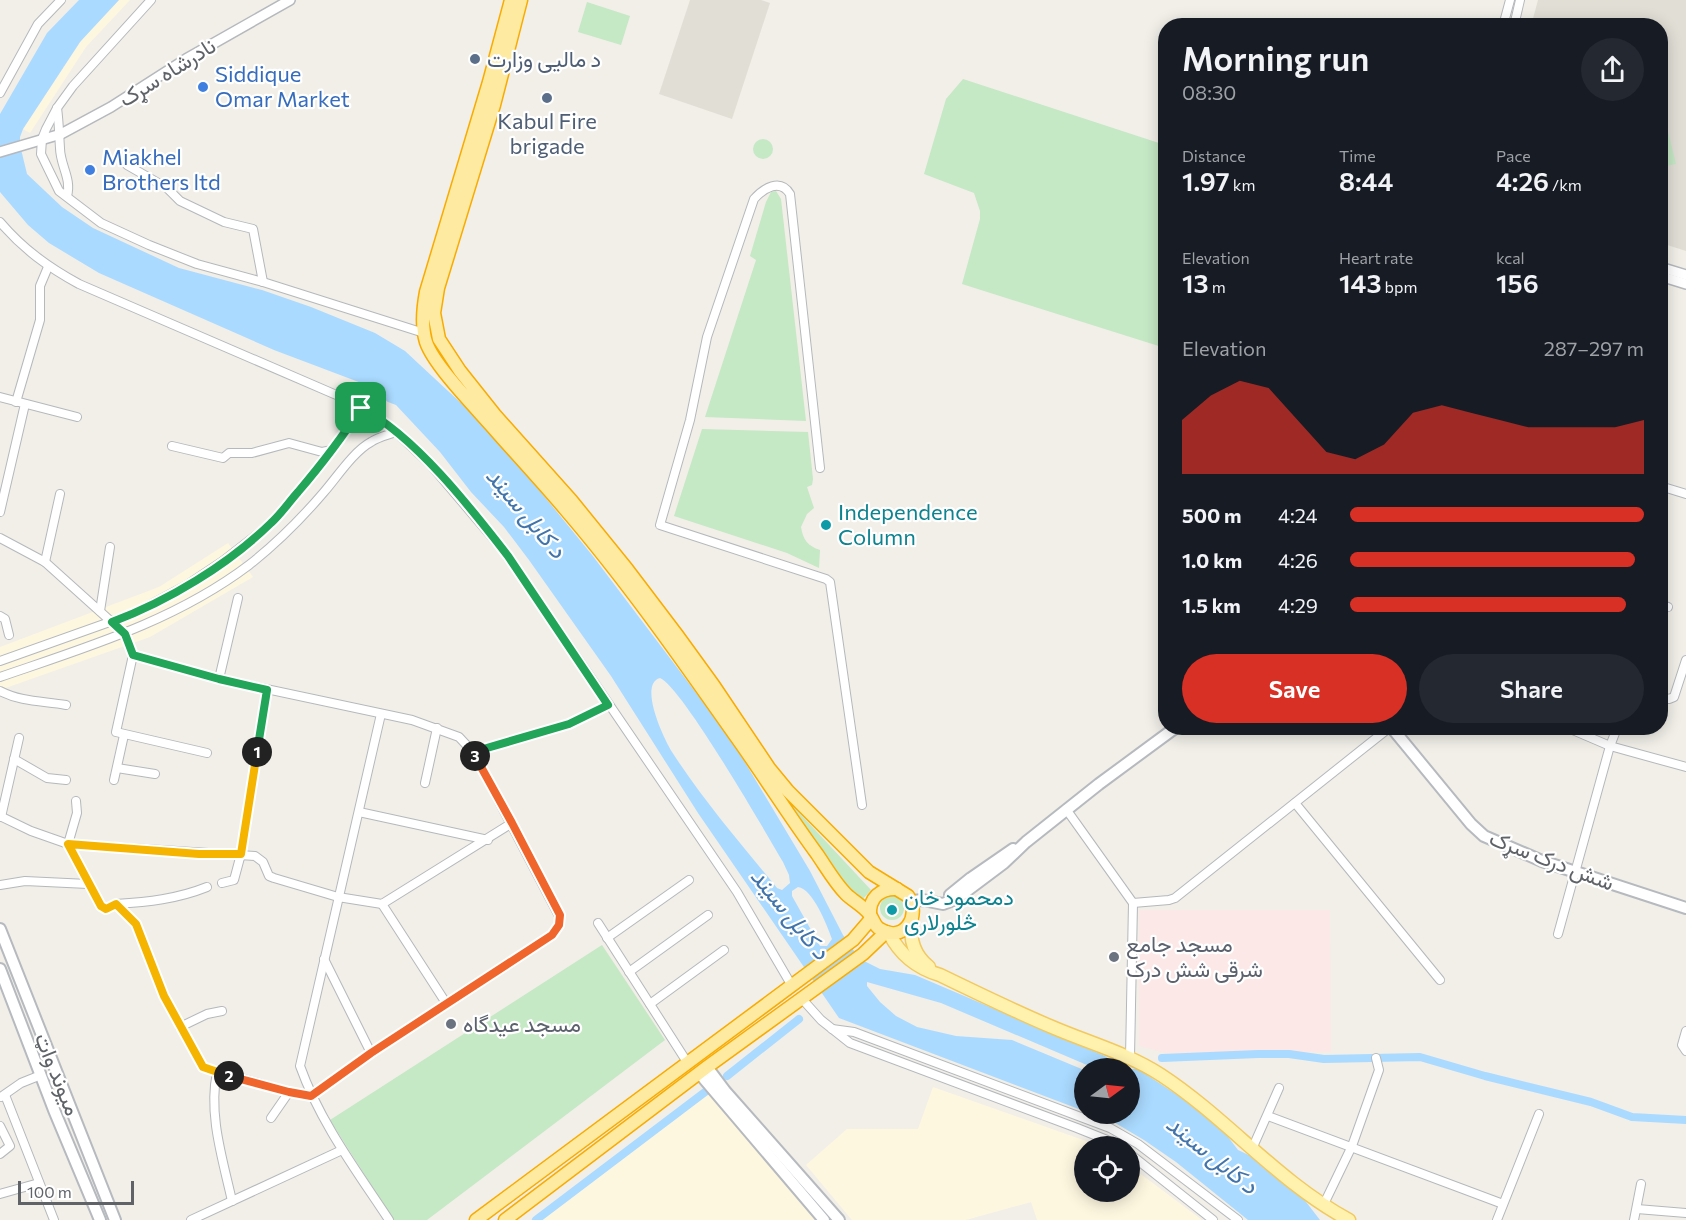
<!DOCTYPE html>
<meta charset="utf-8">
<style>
:root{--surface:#171b24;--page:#242831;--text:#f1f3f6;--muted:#9ea1a6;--accent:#d93025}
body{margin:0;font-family:Commissioner,Vazirmatn,sans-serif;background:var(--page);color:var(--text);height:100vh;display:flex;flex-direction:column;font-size:22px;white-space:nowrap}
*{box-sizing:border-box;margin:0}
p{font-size:20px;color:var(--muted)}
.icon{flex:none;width:33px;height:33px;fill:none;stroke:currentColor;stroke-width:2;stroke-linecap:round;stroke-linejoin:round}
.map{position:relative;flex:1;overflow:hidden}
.details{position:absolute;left:1158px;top:18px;width:510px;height:717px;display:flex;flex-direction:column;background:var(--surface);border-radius:24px;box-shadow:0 3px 15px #0003}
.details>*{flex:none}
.needle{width:39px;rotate:75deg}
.tools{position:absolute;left:1074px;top:1058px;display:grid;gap:12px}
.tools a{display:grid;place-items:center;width:66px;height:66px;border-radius:50%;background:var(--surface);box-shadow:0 3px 15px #0003;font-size:30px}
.scale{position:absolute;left:18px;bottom:15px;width:116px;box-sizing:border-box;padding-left:6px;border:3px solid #5f6368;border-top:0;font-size:16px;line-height:21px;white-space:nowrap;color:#5f6368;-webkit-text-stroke:4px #fff;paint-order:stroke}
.pin{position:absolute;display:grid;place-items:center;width:51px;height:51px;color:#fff;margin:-26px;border-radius:12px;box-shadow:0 3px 9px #0006}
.km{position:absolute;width:30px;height:30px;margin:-15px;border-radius:50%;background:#222;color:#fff;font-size:16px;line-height:30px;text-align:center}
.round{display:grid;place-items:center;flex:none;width:63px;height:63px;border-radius:32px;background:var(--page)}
.summary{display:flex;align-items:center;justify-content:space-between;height:102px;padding:0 24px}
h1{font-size:33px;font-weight:600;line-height:45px}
.stats{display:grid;grid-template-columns:repeat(3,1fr);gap:9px;height:102px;padding:6px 24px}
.stats div{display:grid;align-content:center}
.stats b{font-size:26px;font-weight:600}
.stats small{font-size:16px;font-weight:400}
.stats p{font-size:16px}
.chart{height:168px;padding:12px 24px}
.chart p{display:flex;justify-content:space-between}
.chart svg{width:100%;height:108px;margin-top:6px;fill:var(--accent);opacity:.7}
.button{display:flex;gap:12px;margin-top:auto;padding:12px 24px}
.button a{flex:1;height:69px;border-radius:36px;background:var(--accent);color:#fff;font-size:24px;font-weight:600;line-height:69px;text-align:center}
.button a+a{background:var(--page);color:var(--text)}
ul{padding:0 24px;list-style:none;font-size:20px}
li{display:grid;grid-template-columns:96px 72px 1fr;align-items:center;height:45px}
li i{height:15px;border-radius:8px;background:var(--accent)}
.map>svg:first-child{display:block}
</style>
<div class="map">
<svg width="1686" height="1220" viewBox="0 0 1686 1220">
<rect width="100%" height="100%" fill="#f1efe8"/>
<!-- commercial -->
<g fill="#fef7e0">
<path d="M119,0H130L86,47L30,133L23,129L85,35Z"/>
<path d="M228,543L253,577L150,637L0,690V647L159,587Z"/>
<path d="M933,1087L1100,1146H1084V1191H1130V1166L1202,1220H1037L1031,1202L966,1220H852L806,1165L847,1129H918Z"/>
<path d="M710,1092L815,1220H542Z"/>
</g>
<!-- education -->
<g fill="#e1ded6">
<path d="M690,0H761L770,3L732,119L659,94Z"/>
<path d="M1538,0H1686V251L1661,243L1660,26H1531Z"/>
</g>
<!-- medical -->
<path fill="#fce8e6" d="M1139,910H1330L1331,1052L1166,1053L1139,1046Z"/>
<!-- green -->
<g fill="#c5e8c5">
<path d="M587,2L630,16L621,45L578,32Z"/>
<path d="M963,79L1165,145V348L962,284L980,219V211L974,193L924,174L946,99Z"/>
<path d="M1661,103L1676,164L1661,167H1660Z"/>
<circle cx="763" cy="149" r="10"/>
<path d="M776,191L781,199L806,421L705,417L756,260L750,256L766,202L771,192Z"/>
<path d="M702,429L808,432L813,479L812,485L807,487L814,508L807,514L801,527C803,540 808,546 820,550L819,568L787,553L674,516Z"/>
<path d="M790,803L871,890L862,900L856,893L851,897Z"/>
<circle cx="892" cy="908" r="12"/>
<path d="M602,945L665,1040L427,1220H393L330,1120Z"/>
</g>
<!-- water -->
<g fill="#aadaff" fill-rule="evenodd">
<path d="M79,0H119L80,42L23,129L20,137V145L27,174L62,207L93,228L179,268L262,290L311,307L375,333L405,351L491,431L592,555L731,739L810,871L843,935L854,951L864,961L880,969L915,975L1105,1056L1119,1068H1094L941,1003L867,982V986L880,1002L896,1016L917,1027L956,1036L1012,1040L1084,1070V1111L839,1018L698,813L611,676L529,560L504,527L471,492L440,452L396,405L388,402L364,384L274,350L99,273L49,243L28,225L0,192V114L47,33ZM660,678C682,687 766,833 783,862L789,875L790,883L782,890L777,888C741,844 703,800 672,752C664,739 638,684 660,678ZM798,887C813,889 827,925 832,939L827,946H820L792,896V891Z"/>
<path d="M1130,1069H1138L1215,1120L1238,1150L1257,1159L1303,1198L1320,1220H1248L1176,1162L1144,1140L1112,1121L1090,1113H1130Z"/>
</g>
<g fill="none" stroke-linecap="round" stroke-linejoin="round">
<!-- canal -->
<g stroke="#aadaff" stroke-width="8">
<path d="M1162,1058L1258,1054H1289L1324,1059L1420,1057L1485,1076L1591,1102L1632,1117L1686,1120"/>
<path d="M727,1076L799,1019"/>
<path d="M536,1220L709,1089"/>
</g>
<defs>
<g id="minor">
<path d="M151,0L73,86L57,108L46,129L42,139L41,154L59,191L101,223L149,245L197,264L263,282L424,333"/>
<path d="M1503,26L1510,0"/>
<path d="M1514,26L1520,0"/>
<path d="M0,93L38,24L61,0"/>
<path d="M57,108C59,122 59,134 60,148C60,165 72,179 67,196"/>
<path d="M127,165L167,188L180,201L224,222L253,229L263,282"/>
<path d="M0,222C23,249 48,267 79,284L341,397L371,413L396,432L430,464L508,556L737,892L792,986"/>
<path d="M0,397L77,417"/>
<path d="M16,402L40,320V286L48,267"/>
<path d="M172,446L223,458L229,453H252L289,443L322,452L332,450"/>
<path d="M820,468L790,194C780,178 764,188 754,199L707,337L690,420L660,525L826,579L830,582L862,805"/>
<path d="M1660,486L1686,494"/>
<path d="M0,512L25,404"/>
<path d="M0,538L45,562L125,634L133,655L219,679L412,720L459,737L473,752L481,767L559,916V925L552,935L371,1053L311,1096L289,1092L203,1067L164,996L136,925L116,904L106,909L101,906L68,844L77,813L76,801"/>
<path d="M45,562L60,494"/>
<path d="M1660,604L1668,607"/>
<path d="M100,611L110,547"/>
<path d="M0,616L5,619L9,635"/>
<path d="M133,655L116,732L207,753"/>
<path d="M0,661L135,613L187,585L223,561L272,523L332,450L361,408"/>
<path d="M0,677C87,647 175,621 249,565C277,543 301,519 324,492C337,477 354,451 371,442C378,437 388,435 396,432"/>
<path d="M219,679L238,598"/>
<path d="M0,691C21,702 43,701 66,705"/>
<path d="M1660,697L1669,699L1674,697L1686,660"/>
<path d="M381,714L300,1066C320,1122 356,1170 389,1220"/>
<path d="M1568,728L1610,746L1686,767"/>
<path d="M473,752L569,724L608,705"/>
<path d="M14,759L47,778L66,780"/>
<path d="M117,768L155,774"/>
<path d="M114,780L124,735"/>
<path d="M425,783L437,728"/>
<path d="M1295,803L1440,980"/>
<path d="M1066,809L1133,903L1130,1057"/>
<path d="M359,812L488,840"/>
<path d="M0,816L31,831L68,844L255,856L263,862L269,876L274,878L338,897L382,904L512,823"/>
<path d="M1,817L19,738"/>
<path d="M222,883L234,880L241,854L267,690"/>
<path d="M0,885L25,881L88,884"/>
<path d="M1133,903L1169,900L1175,898L1389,728"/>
<path d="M116,904C148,902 177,899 207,887"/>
<path d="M382,904L446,1003"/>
<path d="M598,923L687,1062"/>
<path d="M1558,934L1610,746L1617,728"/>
<path d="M607,938L689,880"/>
<path d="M324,959L371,1053"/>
<path d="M629,972L708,915"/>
<path d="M803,1000L821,1020L850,1043L1077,1128L1107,1140L1117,1146"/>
<path d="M650,1004L724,950"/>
<path d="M180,1027L207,1014L222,1011"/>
<path d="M832,1029L854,1032L1110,1128L1138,1144L1238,1220"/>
<path d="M1686,1031L1682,1045L1686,1051"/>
<path d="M217,1072C208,1115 223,1160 232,1201"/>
<path d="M5,1095L54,1220"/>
<path d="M1,1097L21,1083L41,1075"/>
<path d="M1268,1116L1503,1204"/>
<path d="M271,1118L289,1092"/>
<path d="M0,1126L10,1146L0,1154"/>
<path d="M1252,1149L1279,1088"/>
<path d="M1130,1154L1213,1220"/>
<path d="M0,1194L39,1183"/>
<path d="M1323,1206L1352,1146L1379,1070L1376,1058"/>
<path d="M1637,1209L1686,1213"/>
<path d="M191,1220L342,1150"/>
<path d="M1497,1220L1539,1114"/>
<path d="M1634,1220L1641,1184"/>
</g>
<g id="tertiary">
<path d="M0,152L61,134L111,107L186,59L290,0"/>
<path d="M1660,267L1686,275"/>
<path d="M1660,276L1686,284"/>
</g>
<g id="secondary">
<path d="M1392,728L1471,824L1484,836L1542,861L1686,908"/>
<path d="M950,895L971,878L1013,849"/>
<path d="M912,901L923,900L943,904L956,899L1004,863L1026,842L1099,784L1175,728"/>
<path d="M0,929L115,1220"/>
<path d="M0,969L54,1110L100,1220"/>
<path d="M707,1067L725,1091L839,1220"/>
<path d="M699,1073L824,1220"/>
</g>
<g id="primary">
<path d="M912,921C909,940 914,955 929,967"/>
<path d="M889,933C900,955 916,968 940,975C977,993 1014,1011 1052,1027C1089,1043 1127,1053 1161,1075C1228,1119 1278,1182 1349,1220"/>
</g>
<g id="trunk">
<path d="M511,0L489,82L426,292C423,308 421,326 426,342C434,366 478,410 496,431C519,457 543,483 565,509C627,581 682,660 737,738C764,776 789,816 817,854C826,867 835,883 846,894C853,901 865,907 870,915C874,920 874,926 880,929C903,944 922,916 908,896L869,872L788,791L769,768L714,686L677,635L627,569L571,500L495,415L460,371L439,339L434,313L438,288L494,105L521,0"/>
<path d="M870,915C869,898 880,888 897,889"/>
<path d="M476,1220L853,940L871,919"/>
<path d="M505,1220L707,1067L863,954L886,932"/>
</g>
</defs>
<!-- minor casing -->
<use href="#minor" stroke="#b5b8bc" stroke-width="10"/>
<!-- tertiary casing -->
<use href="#tertiary" stroke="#b5b8bc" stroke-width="12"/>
<!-- secondary casing -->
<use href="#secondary" stroke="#b6babf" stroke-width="14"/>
<!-- primary casing -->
<use href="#primary" stroke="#f2c960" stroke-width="15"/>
<!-- trunk casing -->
<use href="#trunk" stroke="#f9ab00" stroke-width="15"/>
<!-- minor -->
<use href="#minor" stroke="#fff" stroke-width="8"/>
<!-- tertiary -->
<use href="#tertiary" stroke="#fff" stroke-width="9"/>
<!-- secondary -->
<use href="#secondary" stroke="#fff" stroke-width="10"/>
<!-- primary -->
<use href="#primary" stroke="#fff2af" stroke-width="12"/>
<!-- trunk -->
<use href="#trunk" stroke="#feeaa1" stroke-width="12"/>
</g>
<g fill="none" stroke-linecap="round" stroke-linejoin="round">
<defs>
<path id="split-1" d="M257,752L267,690L219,679L133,655L125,634L112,622C168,601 228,565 271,523C281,514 289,502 298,492C321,465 342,438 361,408"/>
<path id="split-2" d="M229,1076L203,1067L164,996L136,924L116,904L106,909L101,906L68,844L199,854H241L257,752"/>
<path id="split-3" d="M229,1076L289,1092L311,1096L371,1053L552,935L559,925L560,915L512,823L475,756"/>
<path id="split-4" d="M361,408C414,435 471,508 508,556L608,705L569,724L473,752L475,756"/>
</defs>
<!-- split-1 casing -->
<use href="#split-1" stroke="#fff" stroke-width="12"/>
<!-- split-2 casing -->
<use href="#split-2" stroke="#fff" stroke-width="12"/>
<!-- split-3 casing -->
<use href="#split-3" stroke="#fff" stroke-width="12"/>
<!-- split-4 casing -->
<use href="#split-4" stroke="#fff" stroke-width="12"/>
<!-- split-1 -->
<use href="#split-1" stroke="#22a559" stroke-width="8"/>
<!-- split-2 -->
<use href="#split-2" stroke="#f5b400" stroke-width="8"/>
<!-- split-3 -->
<use href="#split-3" stroke="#f0652b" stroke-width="8"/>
<!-- split-4 -->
<use href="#split-4" stroke="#22a559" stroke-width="8"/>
</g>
<!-- markers -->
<g fill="#5c6f8a" stroke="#fff" stroke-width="2">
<circle cx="475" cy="59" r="6"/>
<circle cx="547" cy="98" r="6"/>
</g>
<g fill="#3f7fe0" stroke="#fff" stroke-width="2">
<circle cx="203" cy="87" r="6"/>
<circle cx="90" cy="170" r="6"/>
</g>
<g fill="#0f9aa8" stroke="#fff" stroke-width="2">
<circle cx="826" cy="525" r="6"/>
<circle cx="892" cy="910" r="6"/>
</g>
<g fill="#6b7280" stroke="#fff" stroke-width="2">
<circle cx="1114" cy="957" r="6"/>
<circle cx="451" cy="1024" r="6"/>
</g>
<g text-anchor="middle" stroke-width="4.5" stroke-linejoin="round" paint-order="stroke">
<!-- service labels -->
<g font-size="22" fill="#4e5e75" stroke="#fff" text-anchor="start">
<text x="487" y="67">د مالیی وزارت</text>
<text x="547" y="129" text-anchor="middle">Kabul Fire<tspan x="547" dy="25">brigade</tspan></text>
</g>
<!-- street labels -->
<g font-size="22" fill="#5f6368" stroke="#fff">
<text transform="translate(167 72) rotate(-32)" y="8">نادرشاه سړک</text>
<text transform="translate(1552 860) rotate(21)" y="8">شش درک سړک</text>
<text transform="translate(58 1074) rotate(68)" y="8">میوند واټ</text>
</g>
<!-- shop labels -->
<g font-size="22" fill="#366cbe" stroke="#fff" text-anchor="start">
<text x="215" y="82">Siddique<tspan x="215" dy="25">Omar Market</tspan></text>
<text x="102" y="165">Miakhel<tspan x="102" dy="25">Brothers ltd</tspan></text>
</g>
<!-- culture labels -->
<g font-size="22" fill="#0d838f" stroke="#fff" text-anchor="start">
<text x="838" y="520">Independence<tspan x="838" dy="25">Column</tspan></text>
<text x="904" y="905">دمحمود خان<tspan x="904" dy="25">څلورلاری</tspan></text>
</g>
<!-- worship labels -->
<g font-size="22" fill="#5b616d" stroke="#fff" text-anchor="start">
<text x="1126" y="952">مسجد جامع<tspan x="1126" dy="25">شرقی شش درک</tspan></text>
<text x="463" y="1032">مسجد عیدگاه</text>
</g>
<!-- water labels -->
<g font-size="24" font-style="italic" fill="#4174aa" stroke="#fff">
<text transform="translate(526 513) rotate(50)" y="8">د کابل سيند</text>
<text transform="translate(790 914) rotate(51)" y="8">د کابل سيند</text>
<text transform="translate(1212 1155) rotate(39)" y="8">د کابل سيند</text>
</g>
</g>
</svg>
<div class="tools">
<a><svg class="needle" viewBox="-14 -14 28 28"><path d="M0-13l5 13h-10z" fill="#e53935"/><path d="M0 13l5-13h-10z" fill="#9ea1a6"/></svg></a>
<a><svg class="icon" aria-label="locate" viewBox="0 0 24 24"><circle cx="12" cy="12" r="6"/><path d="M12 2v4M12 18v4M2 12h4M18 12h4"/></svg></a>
</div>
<div class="scale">100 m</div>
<div class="pin" style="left:361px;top:408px;background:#1e9e55"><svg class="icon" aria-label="arrive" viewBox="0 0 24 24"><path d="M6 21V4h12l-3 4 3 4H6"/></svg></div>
<b class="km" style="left:257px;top:752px">1</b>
<b class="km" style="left:229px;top:1076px">2</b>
<b class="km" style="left:475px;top:756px">3</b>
<section class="details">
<div class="summary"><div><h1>Morning run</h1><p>08:30</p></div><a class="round"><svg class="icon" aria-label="share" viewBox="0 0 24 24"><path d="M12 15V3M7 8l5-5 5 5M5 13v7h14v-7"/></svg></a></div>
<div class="stats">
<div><p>Distance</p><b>1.97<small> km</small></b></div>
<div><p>Time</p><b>8:44</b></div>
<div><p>Pace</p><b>4:26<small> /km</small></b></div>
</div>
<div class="stats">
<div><p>Elevation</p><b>13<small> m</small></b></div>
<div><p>Heart rate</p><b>143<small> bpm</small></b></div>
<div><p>kcal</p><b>156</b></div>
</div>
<div class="chart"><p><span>Elevation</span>287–297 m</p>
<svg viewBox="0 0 160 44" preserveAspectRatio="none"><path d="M0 44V22L10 12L20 6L30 9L40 22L50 35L60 38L70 32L80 19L90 16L100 19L110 22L120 25L130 25L140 25L150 25L160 22V44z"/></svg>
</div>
<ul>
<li><b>500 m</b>4:24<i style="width:100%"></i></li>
<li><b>1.0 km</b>4:26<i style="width:97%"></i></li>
<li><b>1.5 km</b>4:29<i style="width:94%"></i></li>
</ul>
<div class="button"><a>Save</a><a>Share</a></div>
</section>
</div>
